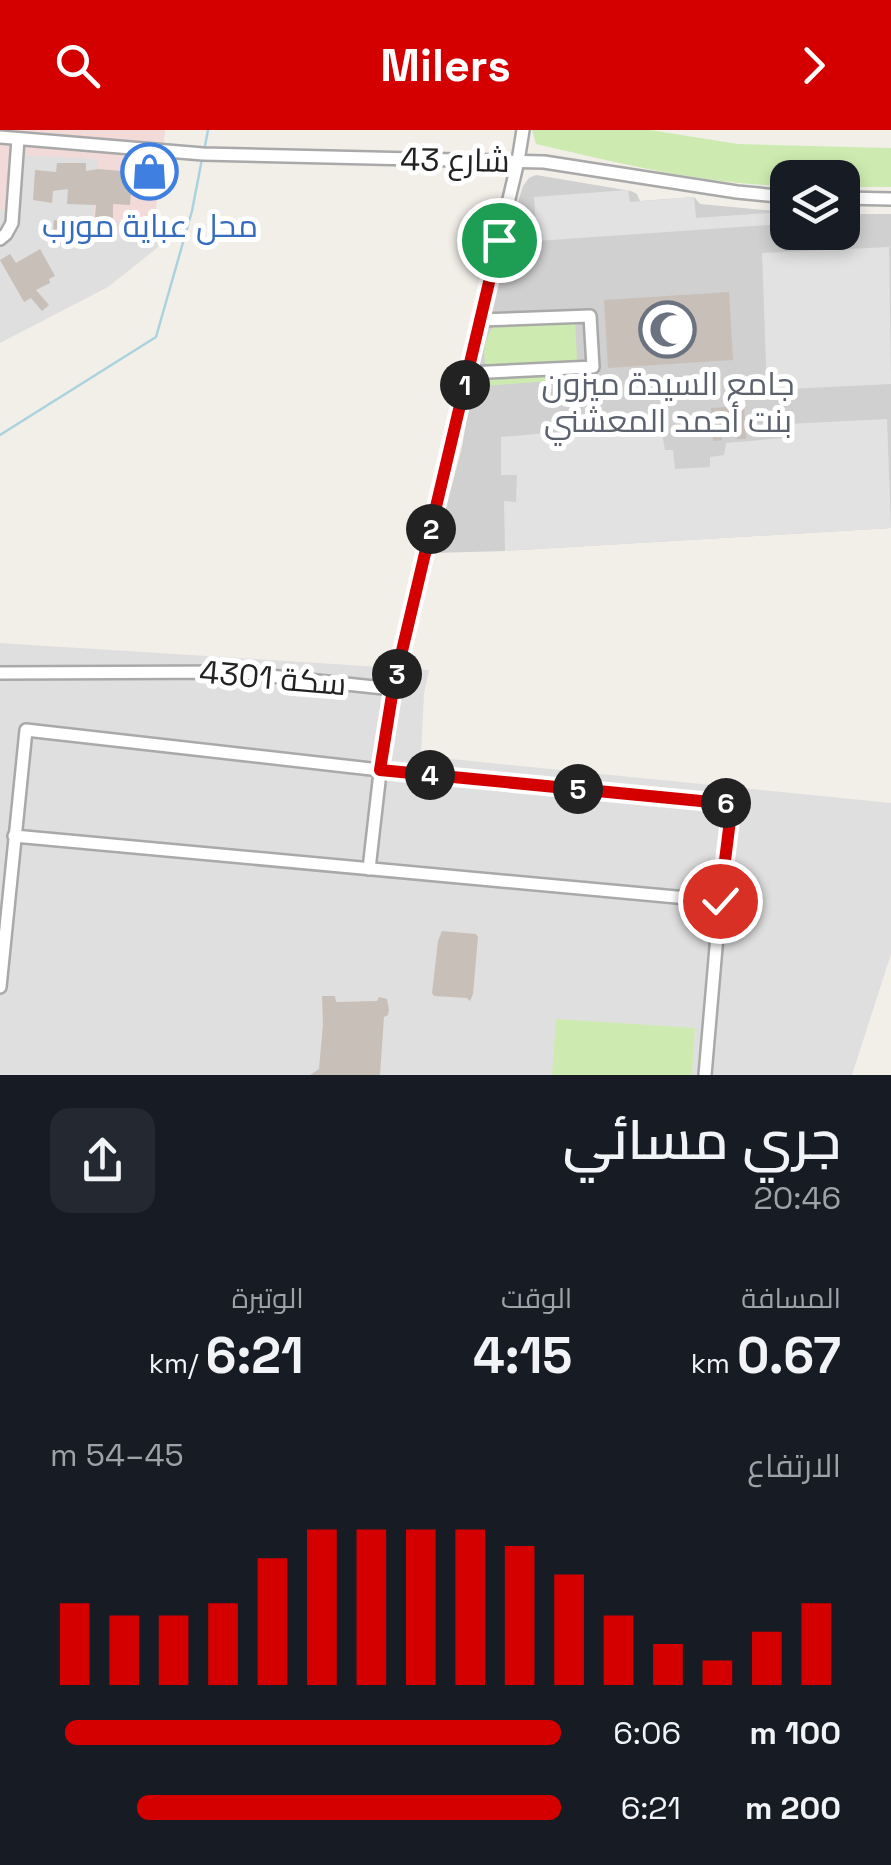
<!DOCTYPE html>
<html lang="ar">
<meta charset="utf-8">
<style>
:root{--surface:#171b24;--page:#242831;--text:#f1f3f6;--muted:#9ea1a6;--accent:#d40000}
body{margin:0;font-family:"Space Grotesk",Cairo,sans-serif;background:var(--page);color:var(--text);direction:rtl;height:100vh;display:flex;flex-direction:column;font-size:38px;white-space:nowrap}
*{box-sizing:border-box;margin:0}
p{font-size:32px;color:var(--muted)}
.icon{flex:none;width:55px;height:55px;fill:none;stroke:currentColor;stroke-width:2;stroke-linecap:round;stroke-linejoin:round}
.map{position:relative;height:945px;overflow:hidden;direction:ltr}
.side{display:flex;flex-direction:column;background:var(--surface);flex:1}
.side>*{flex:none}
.fabs{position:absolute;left:770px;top:30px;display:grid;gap:20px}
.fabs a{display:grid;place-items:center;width:90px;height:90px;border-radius:20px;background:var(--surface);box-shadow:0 5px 15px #0003;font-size:50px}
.pin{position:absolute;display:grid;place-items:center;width:85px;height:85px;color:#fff;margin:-42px;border:5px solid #fff;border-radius:50%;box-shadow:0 2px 10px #0007}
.km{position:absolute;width:50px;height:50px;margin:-25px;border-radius:50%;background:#222;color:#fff;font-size:28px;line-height:50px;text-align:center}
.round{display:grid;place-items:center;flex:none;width:105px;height:105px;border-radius:20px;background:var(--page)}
.head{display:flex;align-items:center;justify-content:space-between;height:170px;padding:0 50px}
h1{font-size:55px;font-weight:600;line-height:75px}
.stats{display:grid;grid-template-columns:repeat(3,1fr);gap:15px;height:170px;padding:10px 50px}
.stats div{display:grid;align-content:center}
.stats b{font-size:50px;font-weight:600}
.stats small{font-size:28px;font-weight:400}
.stats p{font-size:28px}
.chart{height:280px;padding:20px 50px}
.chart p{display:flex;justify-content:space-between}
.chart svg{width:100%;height:180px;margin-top:10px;stroke:var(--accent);stroke-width:6}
ul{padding:0 50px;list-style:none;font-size:32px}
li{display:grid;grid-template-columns:160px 120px 1fr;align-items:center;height:75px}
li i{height:25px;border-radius:12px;background:var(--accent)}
header{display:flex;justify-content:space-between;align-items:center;height:130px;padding:0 50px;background:var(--accent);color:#fff;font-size:45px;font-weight:600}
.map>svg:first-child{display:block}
</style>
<header><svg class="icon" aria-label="forward" viewBox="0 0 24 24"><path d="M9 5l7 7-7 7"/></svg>Milers<svg class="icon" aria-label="search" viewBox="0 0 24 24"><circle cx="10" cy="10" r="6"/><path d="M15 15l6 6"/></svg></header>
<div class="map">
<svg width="891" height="945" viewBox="0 0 891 945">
<rect width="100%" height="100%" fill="#f2efe9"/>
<!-- residential -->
<g fill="#e0dfdf">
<path d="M0,0H165L154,94L162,114L108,157L0,213Z"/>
<path d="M0,513L429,540L424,563L421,626L891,673V824L852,945H0Z"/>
</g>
<!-- commercial -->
<path fill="#f2dad9" d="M0,0H165L154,94L93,89L98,29L18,25L14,80H0Z"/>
<!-- religious -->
<path fill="#d0d0d0" d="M536,45L631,61L637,64L640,71L694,67L700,74L787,82L788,102H842L843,84H891V398L505,421L434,423L462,317L479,217L499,149L514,85L523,56L529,48Z"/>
<!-- grass -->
<g fill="#cdebb0">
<path d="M532,0H650L738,14L891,18V57H843L842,48H788L787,56C703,54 618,33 536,14Z"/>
<path d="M575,190L577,230L486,236C482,219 485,209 494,195Z"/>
<path d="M586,240L587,248L473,257L477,250L481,249Z"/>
<path d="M556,889L695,898L692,945H552Z"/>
</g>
<!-- parking -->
<g fill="#e2e2e2">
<path d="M628,60L630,72L694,67L696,88L782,82V94L537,111L534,67Z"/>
<path d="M889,117L891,254L767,260L762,123Z"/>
<path d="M887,289L891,398L505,421L504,371L516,372L517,345H501V307L648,294L649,305L662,304L665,320H673L675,339L710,337V327L724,325L726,313L783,308L786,294Z"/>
</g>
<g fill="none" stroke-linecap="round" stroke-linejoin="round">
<!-- stream -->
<g stroke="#aad3df" stroke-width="2.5">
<path d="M204,21L208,0"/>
<path d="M0,305L156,207L192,81L202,29"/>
</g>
</g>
<!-- building -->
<g fill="#c7bfb8">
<path d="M57,33H86V41L98,39L133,42L130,75L113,74V88L95,87L96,75L67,74L68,59L53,61L52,73L33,70L35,40L56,42Z"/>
<path d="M63,88L79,90L76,115L52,113L54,90L62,91Z"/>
<path d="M40,119L55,146L49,149L50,153L36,160L49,175L42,181L31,168L24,172L0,130L10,124L16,133Z"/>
<path d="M729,162L733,230L608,238L604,170Z"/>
<path d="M744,276L746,309H737L736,288H721L722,310L713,311L711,278Z"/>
<path d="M442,801L476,804L478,807L473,864L470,871L467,868L434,866L432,863L438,811Z"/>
<path d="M322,866H335L336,872L377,871L379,867L387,869L389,880L388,885L384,887L380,945H310L319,939L323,894Z"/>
</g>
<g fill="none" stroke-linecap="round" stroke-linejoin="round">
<defs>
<g id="minor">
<path d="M0,7L203,24L544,32L737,62L788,67"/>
<path d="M842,68L891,69"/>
<path d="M0,109L6,104L12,93L18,9"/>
<path d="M468,243L593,237L590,186L480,190"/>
<path d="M0,543L232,542L393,559"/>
<path d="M14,706L720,771"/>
<path d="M369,739L382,625L393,559L518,31L523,0"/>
<path d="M0,857L26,600L380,640L732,674L720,771L705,945"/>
</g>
</defs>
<!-- minor casing -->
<use href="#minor" stroke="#a9a9a9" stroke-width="16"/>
<!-- minor -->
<use href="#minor" stroke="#fff" stroke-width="11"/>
</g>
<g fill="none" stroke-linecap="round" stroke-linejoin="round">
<defs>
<path id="route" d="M499,110L393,559L380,640L732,674L720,771"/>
</defs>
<!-- route casing -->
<use href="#route" stroke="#fff" stroke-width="20"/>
<!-- route -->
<use href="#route" stroke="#d40000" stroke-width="12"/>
</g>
<!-- icons -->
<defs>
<symbol id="shop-ring" viewBox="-11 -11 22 22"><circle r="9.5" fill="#fff" stroke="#3f7fe0" stroke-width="1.5"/><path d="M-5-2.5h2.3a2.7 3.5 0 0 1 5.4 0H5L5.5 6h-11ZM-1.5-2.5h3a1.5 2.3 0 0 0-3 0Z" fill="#3f7fe0"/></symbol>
<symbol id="mosque-ring" viewBox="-11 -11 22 22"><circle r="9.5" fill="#fff" stroke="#6b7280" stroke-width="1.5"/><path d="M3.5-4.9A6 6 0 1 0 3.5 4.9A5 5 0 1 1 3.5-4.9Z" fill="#6b7280"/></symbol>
</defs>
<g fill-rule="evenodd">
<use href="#shop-ring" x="118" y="10" width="63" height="63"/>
<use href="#mosque-ring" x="636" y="168" width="63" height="63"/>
</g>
<g text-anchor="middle" stroke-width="10" stroke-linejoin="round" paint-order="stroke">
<!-- street labels -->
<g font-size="32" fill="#222" stroke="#fff">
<text transform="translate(455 30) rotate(1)" y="11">شارع 43</text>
<text transform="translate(273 548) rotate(5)" y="11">سكة 4301</text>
</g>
<!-- shop labels -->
<g font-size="32" fill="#366cbe" stroke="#fff">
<text x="150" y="107">محل عباية مورب</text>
</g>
<!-- worship labels -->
<g font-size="32" fill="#5b616d" stroke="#fff">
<text x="668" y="265">جامع السيدة ميزون<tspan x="668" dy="37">بنت أحمد المعشني</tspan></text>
</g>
</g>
</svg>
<div class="fabs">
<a><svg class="icon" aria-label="layers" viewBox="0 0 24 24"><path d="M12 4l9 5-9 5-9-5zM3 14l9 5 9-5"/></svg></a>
</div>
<div class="pin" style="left:499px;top:110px;background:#1e9e55"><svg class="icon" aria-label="arrive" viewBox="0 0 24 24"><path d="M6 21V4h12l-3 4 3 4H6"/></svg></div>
<div class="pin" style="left:720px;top:771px;background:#d93025"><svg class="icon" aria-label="check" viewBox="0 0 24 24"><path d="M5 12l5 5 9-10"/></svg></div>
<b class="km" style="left:465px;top:255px">1</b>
<b class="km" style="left:431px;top:399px">2</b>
<b class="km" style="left:397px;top:544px">3</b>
<b class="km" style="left:430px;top:645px">4</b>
<b class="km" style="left:578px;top:659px">5</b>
<b class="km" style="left:726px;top:673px">6</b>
</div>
<section class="side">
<div class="head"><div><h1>جري مسائي</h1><p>20:46</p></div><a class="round"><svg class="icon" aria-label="share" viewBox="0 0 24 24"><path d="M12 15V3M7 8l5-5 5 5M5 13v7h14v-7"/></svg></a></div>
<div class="stats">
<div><p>المسافة</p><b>0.67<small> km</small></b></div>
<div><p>الوقت</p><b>4:15</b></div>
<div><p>الوتيرة</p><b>6:21<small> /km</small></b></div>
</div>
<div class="chart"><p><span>الارتفاع</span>45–54 m</p>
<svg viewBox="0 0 160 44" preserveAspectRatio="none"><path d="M5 44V24M15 44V27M25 44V27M35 44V24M45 44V13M55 44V6M65 44V6M75 44V6M85 44V6M95 44V10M105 44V17M115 44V27M125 44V34M135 44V38M145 44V31M155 44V24"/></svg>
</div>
<ul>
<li><b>100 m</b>6:06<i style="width:97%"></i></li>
<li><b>200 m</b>6:21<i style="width:83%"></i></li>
</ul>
</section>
